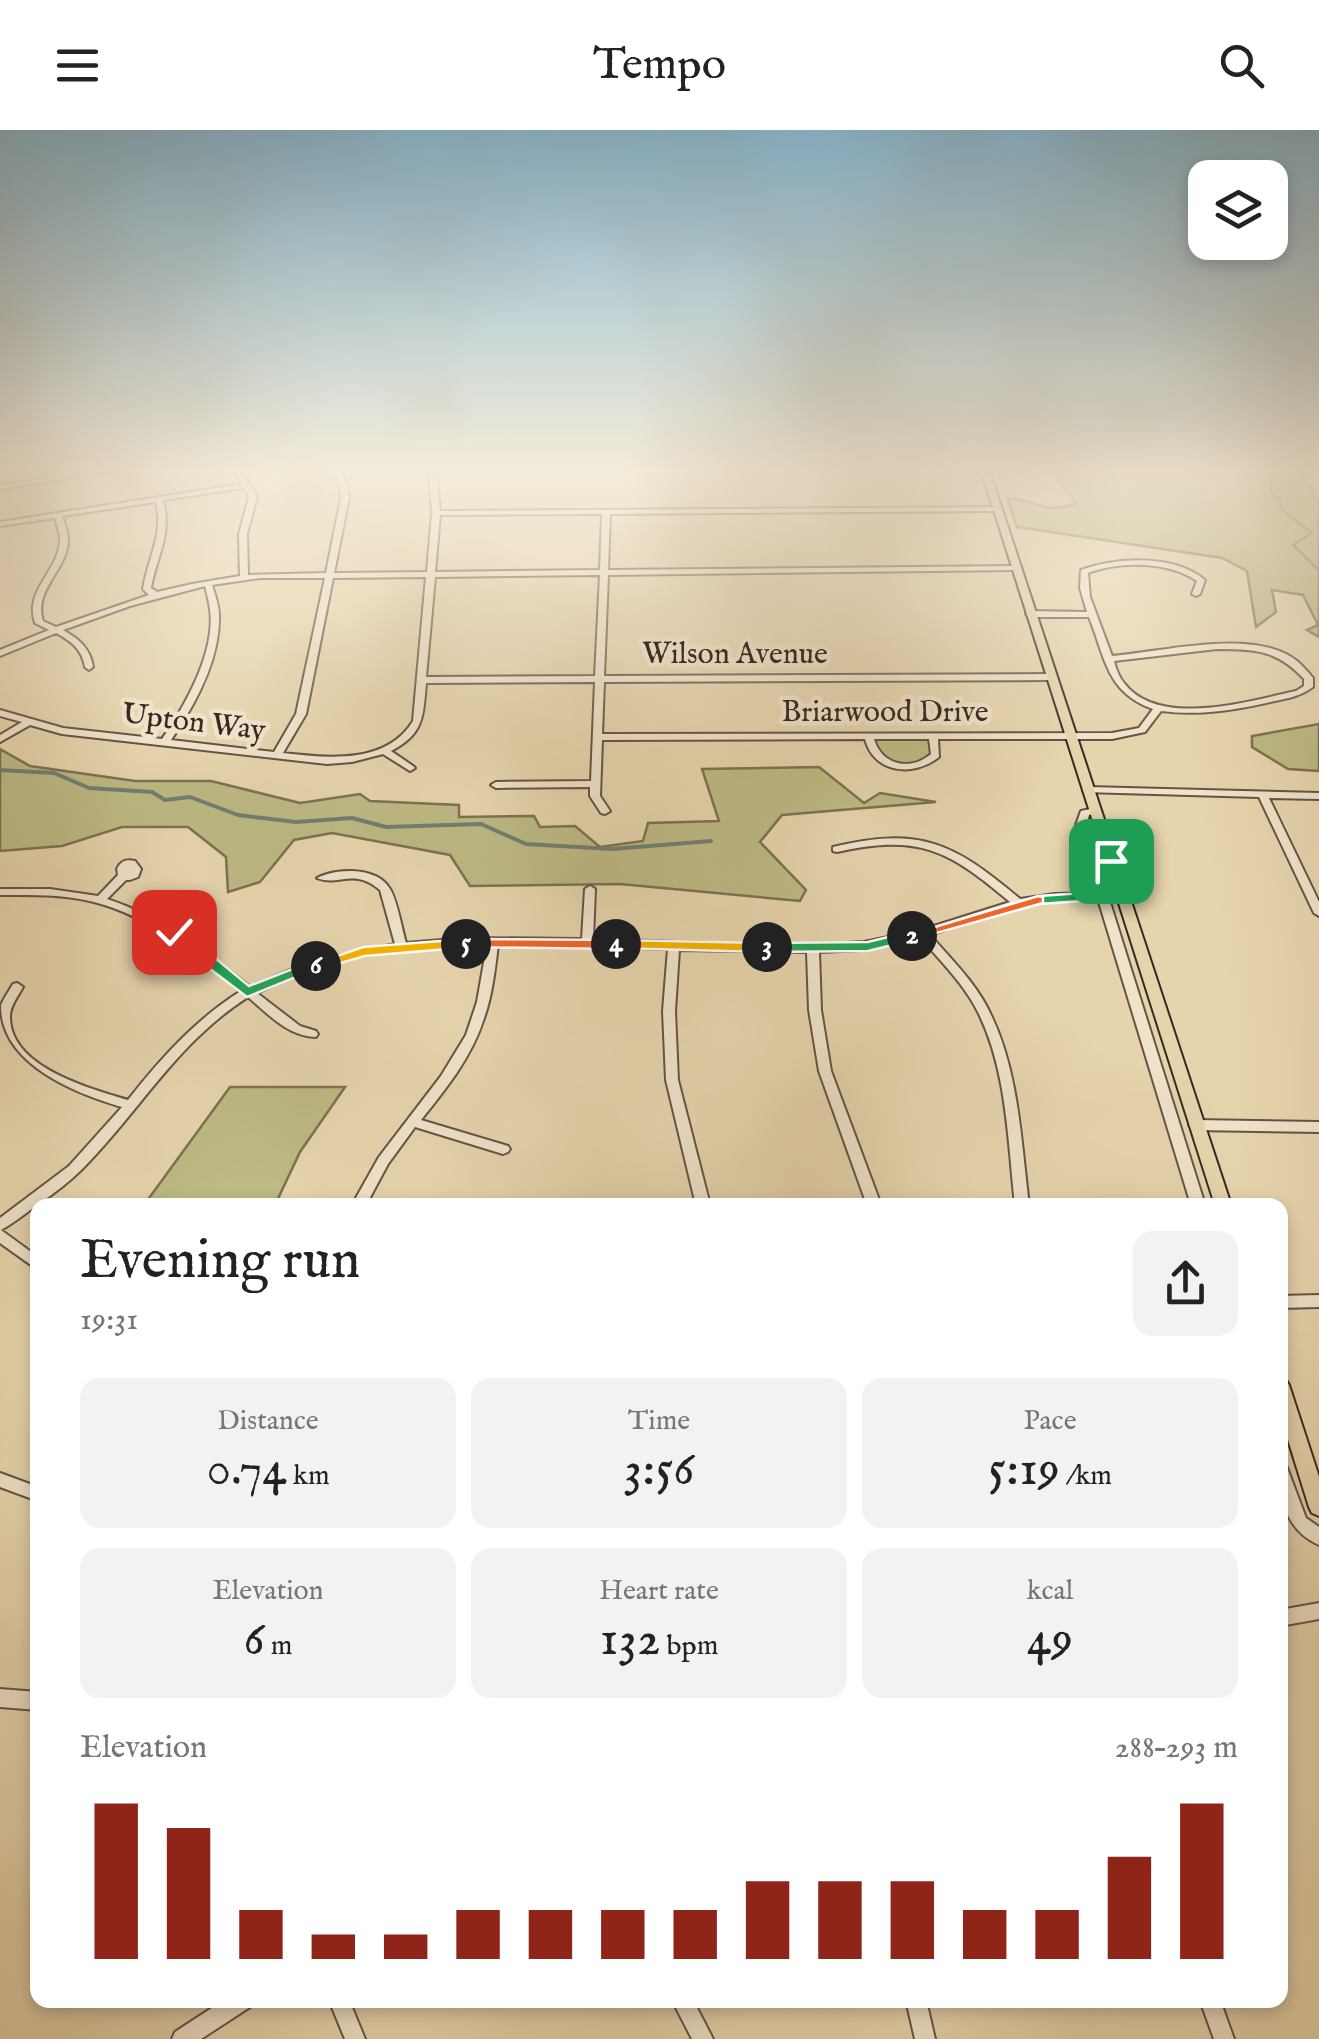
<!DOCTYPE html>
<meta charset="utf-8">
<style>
:root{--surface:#fff;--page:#f2f2f2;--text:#222;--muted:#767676;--accent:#8f2418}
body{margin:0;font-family:"IM FELL English",serif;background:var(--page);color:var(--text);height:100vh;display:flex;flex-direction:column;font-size:38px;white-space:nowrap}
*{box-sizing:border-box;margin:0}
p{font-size:32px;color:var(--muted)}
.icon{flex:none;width:55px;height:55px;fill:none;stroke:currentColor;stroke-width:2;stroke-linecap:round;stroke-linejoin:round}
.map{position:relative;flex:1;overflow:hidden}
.details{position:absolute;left:30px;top:1068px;width:1258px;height:810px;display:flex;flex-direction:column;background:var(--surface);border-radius:20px;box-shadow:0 5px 15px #0003}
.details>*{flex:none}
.controls{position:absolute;left:1188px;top:30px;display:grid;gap:20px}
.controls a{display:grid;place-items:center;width:100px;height:100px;border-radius:20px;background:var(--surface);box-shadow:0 5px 15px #0003;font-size:50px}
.pin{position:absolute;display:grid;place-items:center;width:85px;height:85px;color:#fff;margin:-42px;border-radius:20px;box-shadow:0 5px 15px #0006}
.km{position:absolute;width:50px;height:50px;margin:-25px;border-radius:50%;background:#222;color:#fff;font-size:28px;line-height:50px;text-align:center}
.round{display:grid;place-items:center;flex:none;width:105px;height:105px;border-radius:20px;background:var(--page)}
.summary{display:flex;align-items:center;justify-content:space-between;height:170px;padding:0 50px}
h1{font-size:55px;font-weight:600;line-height:75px}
.stats{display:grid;grid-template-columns:repeat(3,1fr);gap:15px;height:170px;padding:10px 50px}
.stats div{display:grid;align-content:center;border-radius:20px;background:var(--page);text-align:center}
.stats b{font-size:50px;font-weight:600}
.stats small{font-size:28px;font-weight:400}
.stats p{font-size:28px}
.chart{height:280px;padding:20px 50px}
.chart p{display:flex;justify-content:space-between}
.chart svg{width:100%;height:180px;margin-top:10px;stroke:var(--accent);stroke-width:6}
header{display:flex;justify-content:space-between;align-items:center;height:130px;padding:0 50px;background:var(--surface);font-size:45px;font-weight:600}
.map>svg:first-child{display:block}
</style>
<header><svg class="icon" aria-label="menu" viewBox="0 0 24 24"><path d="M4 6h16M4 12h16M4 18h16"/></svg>Tempo<svg class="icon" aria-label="search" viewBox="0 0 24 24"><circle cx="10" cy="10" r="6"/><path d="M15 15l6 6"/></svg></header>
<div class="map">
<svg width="1319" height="1909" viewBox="0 0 1319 1909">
<rect width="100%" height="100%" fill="#e6d4ad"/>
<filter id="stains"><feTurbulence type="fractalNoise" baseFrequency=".002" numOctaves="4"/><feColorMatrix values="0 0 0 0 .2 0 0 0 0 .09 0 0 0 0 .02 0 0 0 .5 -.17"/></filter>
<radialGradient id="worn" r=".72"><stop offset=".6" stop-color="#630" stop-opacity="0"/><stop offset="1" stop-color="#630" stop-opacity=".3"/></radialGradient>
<!-- green -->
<g fill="#bdba84" stroke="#7c7253" stroke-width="2.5">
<path d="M1051,340H1301L1319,372V507L1307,500L1318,495L1303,465L1272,460L1276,482L1256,497L1247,441L1222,428L1017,397L1007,368C1035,369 1045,386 1076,373Z"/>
<path d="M1319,594V641L1288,639L1252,617V606Z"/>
<path d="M869,607H933L936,620L925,634L890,635Z"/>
<path d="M0,619L30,636L135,651H211L300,673L360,664L370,671L459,675V687L534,686L540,697L575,696L600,717L643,711L648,693L719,691L702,639L819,637L864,673L880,663L936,672L782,685L760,712L806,760L800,771L620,754L470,756L450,725L332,703L294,710L260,752L228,762L226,727L188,697H122L62,716L0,721Z"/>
<path d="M230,957H345L300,1022L275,1075H144Z"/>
</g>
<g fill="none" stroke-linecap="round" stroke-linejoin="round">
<!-- stream-far1 -->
<path stroke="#717f73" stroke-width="2.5" d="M1263,340L1271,351L1270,360L1282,374L1280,378L1312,403L1293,415L1319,440"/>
<!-- stream -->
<path stroke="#717f73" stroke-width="4" d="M0,640L54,643L89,658L152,662L165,670L190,667L238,685L296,692L352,688L386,697L481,694L526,714L612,719L711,711"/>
<defs>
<g id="minor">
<path d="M105,340H122L0,359V355Z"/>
<path d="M234,340H241L257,367L247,404L248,445L326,443L341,368L339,353L332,340H338L347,353L349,368L334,443L427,442L432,383L429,340H436L440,381L996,377L1000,379L996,381L610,384L608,440L1015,436L1019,438L1015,440L608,445L604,546L1050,544L1054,547L1050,550L604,552L602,604L1112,603L1139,598L1153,579C1106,562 1106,529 1089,487H1030L1026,484L1030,481L1087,482L1080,458L1081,440C1117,427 1174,424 1205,450L1200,464L1196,466L1192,464L1197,451C1168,431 1120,431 1088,443L1090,467L1112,526C1162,522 1255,497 1297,531C1303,536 1308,542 1313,548V557C1301,566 1289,568 1275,571C1236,580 1200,586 1161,581L1145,602L1112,609H938L939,627C914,647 874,644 865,609L602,610L600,666L610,681L605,684L601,683L590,666V657L496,658L491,655L496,652L591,651L595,552L426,553C423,587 424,604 391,621L413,636L415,638L410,641L383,624L352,632L327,634L62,604L30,595L0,612V605L22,592L0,586V580L63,598L162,609C185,576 216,522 210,479C209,472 207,464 205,456L130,476L63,500C79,509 90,518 93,537L89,540L85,537C82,519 71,511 56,503L0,526V520L49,500L35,493C24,460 58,442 60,411C60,403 57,395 55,388L0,396V392L242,354ZM244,358L249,367L239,404L240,446L192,454L157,462L151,458C157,424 172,407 163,370ZM156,372C164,405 148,427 143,459L149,465L56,497L43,491C33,460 66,441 68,412C68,403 65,394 62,386ZM602,384L600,440L435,442L440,385ZM600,445L595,546L426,547L435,447ZM426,447L413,591C386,635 327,628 283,623L306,584L333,448ZM260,448H325L296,584L274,622L171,610C195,575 220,530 219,486C219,475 215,465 212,455ZM1217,519C1255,519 1277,520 1304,549V556L1296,561C1249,571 1159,599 1124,553C1119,547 1116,539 1114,531ZM874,609H929L931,624C911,641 882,636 874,609Z"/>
<path d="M1088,657L1319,663V669L1269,668L1319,772V786L1314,783L1259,667L1084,662L1083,660Z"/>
<path d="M1095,678L1100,681L1089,685L1086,695L1107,762H1122L1127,765L1122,768L1109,769L1205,1075H1191L1098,769C1075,770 1051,770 1028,774C995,780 963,794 930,805C952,830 977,854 991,885C1019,943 1021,1012 1029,1075H1015C1008,1012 1007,940 978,882C964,854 941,832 921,808L864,820L819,822L821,880L831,941L881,1075H867L819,941L809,880L807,822L679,820L675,881L678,950L710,1075H696L666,950L663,881L668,819L548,815H498C495,840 492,867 483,891C471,928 445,960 421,990L508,1016L510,1019L508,1022L503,1024L415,997L388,1034L366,1075H352L379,1027L441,946L466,905L477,872L487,815C434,815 366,821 315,838C296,844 276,854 257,863L300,896L316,901L318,904L316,907C289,907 268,884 248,867C178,912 143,976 87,1034C71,1051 52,1065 33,1078C22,1086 12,1094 1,1100L38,1127V1140L0,1113V1088L69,1036L122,977C81,965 0,936 1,875C4,868 9,861 13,854L17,853L23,857C18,866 10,876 10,886C9,937 89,958 128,970C161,928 195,890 241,861C196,824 151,787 94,772C63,764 31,765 0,765V759H50L98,766L118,745L117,739C121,730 127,729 135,731L141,739L138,747L130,750H126L107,769C162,787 205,821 250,857L309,832L395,814L380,760C353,737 339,757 317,748C336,738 377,736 390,759C397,770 402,799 406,813L466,808L582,809L585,759L590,756L595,759L593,809L791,816L864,812L918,801L1010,772C947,719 919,704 837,722L833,721V717C920,696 954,713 1020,769L1055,764L1096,763L1076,695L1081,681Z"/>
<path d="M1195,990L1319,992V1002L1195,1000L1189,995Z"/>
<path d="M1319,1165V1177L1280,1178V1166Z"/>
<path d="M1280,1333L1286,1335L1306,1388L1319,1397V1415C1284,1399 1280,1368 1280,1333Z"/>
<path d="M0,1343L38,1357V1371L0,1357Z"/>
<path d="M1319,1473V1489L1280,1496V1480Z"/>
<path d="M0,1559L38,1562V1580L0,1577Z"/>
<path d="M224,1870H253L250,1877L201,1909H172L175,1902Z"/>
<path d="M329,1870H349L365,1909H345Z"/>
<path d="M672,1870H693L713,1909H692Z"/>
<path d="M906,1870H926L935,1909H915Z"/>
<path d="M1200,1870H1220L1234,1909H1214Z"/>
</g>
<g id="major">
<path d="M977,340H985L992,349L1231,1075H1215L984,349Z"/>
<path d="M1280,1247L1286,1250L1289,1255L1319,1347V1386L1312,1383L1309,1377L1280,1284Z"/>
</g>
</defs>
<!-- minor casing -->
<use href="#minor" stroke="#655445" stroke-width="4"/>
<!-- major casing -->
<use href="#major" stroke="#3a2922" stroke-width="4"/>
<!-- minor -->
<use href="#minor" fill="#efe3ca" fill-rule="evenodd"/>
<!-- major -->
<use href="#major" fill="#e6d4ad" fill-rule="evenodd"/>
</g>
<!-- sky -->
<linearGradient id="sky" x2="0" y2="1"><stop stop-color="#87b6cf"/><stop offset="0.56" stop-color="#f4ecda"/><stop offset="1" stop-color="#f4ecda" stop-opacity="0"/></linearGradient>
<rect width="1319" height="607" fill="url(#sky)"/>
<!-- split-1 -->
<path fill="#22a559" stroke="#fff" stroke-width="2.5" d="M1106,728L1118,731L1127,768L1038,774L1031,770L1038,766L1114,761Z"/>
<!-- split-2 -->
<path fill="#f0652b" stroke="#fff" stroke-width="2.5" d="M1038,766L1043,767V773L912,810L905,806Z"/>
<!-- split-3 -->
<path fill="#22a559" stroke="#fff" stroke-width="2.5" d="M912,801L919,806L917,809L868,821L767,822L759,817L767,813L868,812Z"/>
<!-- split-4 -->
<path fill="#f5b400" stroke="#fff" stroke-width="2.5" d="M616,810L767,813L774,817L767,822L611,818L609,814Z"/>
<!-- split-5 -->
<path fill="#f0652b" stroke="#fff" stroke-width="2.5" d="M466,809L616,810L623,814L616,819L460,817L458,814Z"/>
<!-- split-6 -->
<path fill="#f5b400" stroke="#fff" stroke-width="2.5" d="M466,809L473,814L471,817L365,826L316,840L308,836L363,817Z"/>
<!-- split-7 -->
<path fill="#22a559" stroke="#fff" stroke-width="2.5" d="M197,822H208L249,856L310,832L323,836L247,867L197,829Z"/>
<!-- split-8 -->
<path fill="#f5b400" stroke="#fff" stroke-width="2.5" d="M174,797L208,822V829H197L169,805V799Z"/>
<g text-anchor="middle" stroke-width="9" stroke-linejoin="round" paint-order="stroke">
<!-- far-street labels -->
<g font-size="30" fill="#3a2922" stroke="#efe3ca">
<text x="735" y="533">Wilson Avenue</text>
<text x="885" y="591">Briarwood Drive</text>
<text transform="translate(194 591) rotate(7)" y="10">Upton Way</text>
</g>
</g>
<rect width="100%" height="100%" filter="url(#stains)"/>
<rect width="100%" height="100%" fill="url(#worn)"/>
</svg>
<div class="controls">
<a><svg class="icon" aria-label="layers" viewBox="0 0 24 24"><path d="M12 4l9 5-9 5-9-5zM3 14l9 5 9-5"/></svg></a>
</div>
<div class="pin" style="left:1111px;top:731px;background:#1e9e55"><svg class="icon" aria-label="arrive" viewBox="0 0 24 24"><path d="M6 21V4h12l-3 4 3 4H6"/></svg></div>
<div class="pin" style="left:174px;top:802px;background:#d93025"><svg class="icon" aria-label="check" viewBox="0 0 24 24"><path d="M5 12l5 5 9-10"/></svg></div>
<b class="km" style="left:912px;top:806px">2</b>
<b class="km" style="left:767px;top:817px">3</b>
<b class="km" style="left:616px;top:814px">4</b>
<b class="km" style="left:466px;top:814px">5</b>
<b class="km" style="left:316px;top:836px">6</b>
<section class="details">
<div class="summary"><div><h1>Evening run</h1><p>19:31</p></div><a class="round"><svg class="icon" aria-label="share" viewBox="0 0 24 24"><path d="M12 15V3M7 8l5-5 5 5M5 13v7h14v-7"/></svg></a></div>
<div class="stats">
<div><p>Distance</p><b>0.74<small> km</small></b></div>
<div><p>Time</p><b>3:56</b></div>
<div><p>Pace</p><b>5:19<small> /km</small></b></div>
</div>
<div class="stats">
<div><p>Elevation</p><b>6<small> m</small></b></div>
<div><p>Heart rate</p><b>132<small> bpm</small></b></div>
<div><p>kcal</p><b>49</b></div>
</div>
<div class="chart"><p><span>Elevation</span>288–293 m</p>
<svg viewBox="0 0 160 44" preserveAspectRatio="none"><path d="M5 44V6M15 44V12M25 44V32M35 44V38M45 44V38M55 44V32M65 44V32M75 44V32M85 44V32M95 44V25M105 44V25M115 44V25M125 44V32M135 44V32M145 44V19M155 44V6"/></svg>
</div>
</section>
</div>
